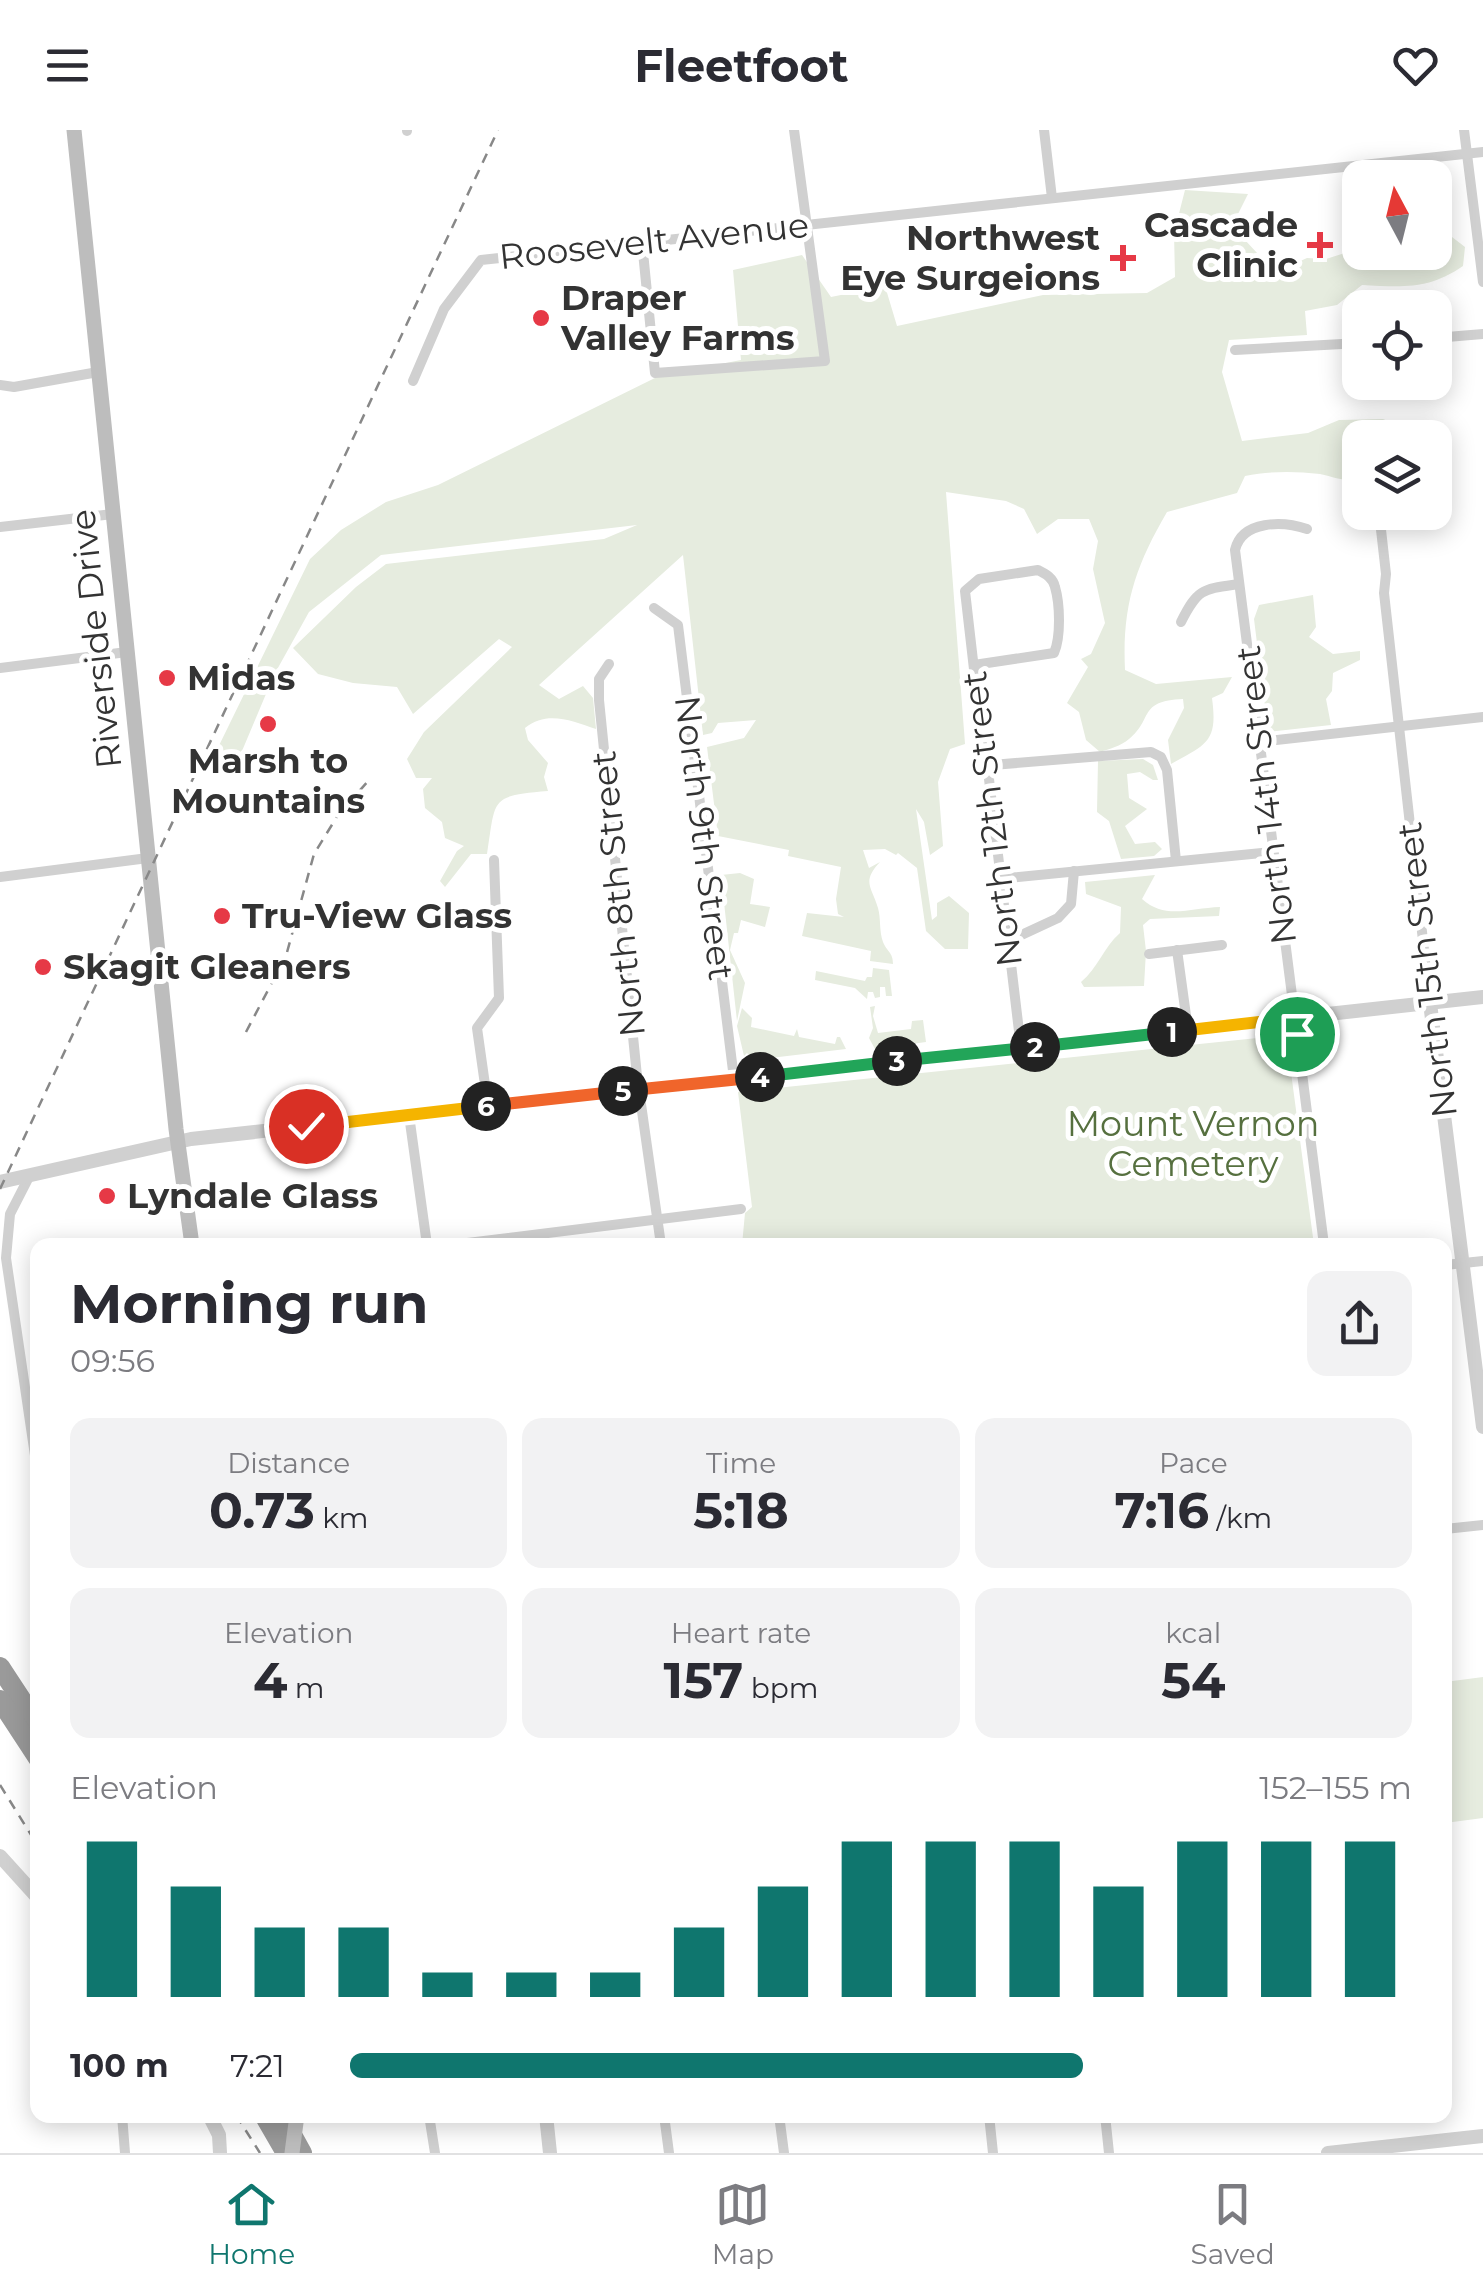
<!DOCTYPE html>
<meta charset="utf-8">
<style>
:root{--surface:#fff;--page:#f2f2f3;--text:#2b2b33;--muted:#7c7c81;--line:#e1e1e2;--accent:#0f766e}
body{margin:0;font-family:Montserrat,sans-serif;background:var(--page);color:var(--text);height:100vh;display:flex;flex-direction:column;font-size:38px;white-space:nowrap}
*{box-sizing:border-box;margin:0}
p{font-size:32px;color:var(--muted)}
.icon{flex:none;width:55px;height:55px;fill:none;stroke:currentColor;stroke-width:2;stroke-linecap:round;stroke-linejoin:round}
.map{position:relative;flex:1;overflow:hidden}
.sheet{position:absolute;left:30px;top:1108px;width:1422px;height:885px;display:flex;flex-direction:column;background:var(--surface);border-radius:20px;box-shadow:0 5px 25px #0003}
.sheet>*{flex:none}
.needle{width:65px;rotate:353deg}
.controls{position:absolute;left:1342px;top:30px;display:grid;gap:20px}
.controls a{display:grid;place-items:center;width:110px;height:110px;border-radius:20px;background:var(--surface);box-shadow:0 5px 25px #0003;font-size:50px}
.pin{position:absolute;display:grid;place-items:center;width:85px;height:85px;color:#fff;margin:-42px;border:5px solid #fff;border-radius:50%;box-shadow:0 2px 10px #0007}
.km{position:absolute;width:50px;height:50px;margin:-25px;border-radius:50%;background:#222;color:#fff;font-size:28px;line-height:50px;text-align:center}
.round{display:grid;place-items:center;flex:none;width:105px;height:105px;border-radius:20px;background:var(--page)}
.head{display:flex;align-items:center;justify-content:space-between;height:170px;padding:0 40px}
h1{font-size:55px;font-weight:700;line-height:75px}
.metrics{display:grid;grid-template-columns:repeat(3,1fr);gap:15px;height:170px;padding:10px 40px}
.metrics div{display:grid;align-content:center;border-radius:20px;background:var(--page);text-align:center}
.metrics b{font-size:50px;font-weight:700}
.metrics small{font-size:28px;font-weight:400}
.metrics p{font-size:28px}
.chart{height:280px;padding:20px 40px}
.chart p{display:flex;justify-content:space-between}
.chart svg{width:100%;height:180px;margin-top:10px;stroke:var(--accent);stroke-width:6}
ul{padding:0 40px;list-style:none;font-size:32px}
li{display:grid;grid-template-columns:160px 120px 1fr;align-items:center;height:75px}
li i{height:25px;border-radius:12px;background:var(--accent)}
header{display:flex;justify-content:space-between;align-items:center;height:130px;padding:0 40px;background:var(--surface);font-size:45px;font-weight:700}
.tabs{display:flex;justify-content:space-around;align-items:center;height:140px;border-top:2px solid var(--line);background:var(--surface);font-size:28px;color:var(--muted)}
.tabs a{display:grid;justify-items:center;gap:5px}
.tabs .current{color:var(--accent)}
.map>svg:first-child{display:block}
</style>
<header><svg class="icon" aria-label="menu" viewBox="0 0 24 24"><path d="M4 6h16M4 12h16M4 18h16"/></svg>Fleetfoot<svg class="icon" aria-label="heart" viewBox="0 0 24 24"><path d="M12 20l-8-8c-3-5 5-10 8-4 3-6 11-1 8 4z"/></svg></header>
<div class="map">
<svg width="1483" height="2023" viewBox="0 0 1483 2023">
<rect width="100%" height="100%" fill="#fff"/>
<!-- green -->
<g fill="#e6ecdf">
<path d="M1185,60L1248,64L1232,96L1258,124L1261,139L1267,146L1307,128L1326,129L1351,121L1358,102L1355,71L1360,66V122H1435V111L1452,107L1465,117L1463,136C1428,160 1403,157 1362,155L1337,175L1305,181L1307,205L1229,210L1222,242L1242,311L1308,303L1339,290L1383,289L1426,307L1360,308V350C1345,352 1334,347 1320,344C1294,341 1270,341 1245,346L1237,363L1167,382C1135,437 1122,476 1125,540L1156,554L1232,547L1223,563L1212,568C1218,612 1207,614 1171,634L1168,610L1184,578L1183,569C1137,571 1154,589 1129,609C1121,616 1109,619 1100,622L1086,610L1079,582L1067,573L1088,537L1081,529L1091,524L1105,493L1093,439L1098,411L1089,389H1058L1037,404L1024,379L1006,371L946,362L965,614L950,619L938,652L943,716L930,725L924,692L916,679L932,790L937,786V773L949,766L969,783L968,819H945L926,801L917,738L898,723L896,725L885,719L863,720L869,738L880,732C861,752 872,757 878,778C881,788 879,801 883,812C887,822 893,822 893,834L870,831L871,821L802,806L807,783L844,787L838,784L836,769L841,737L788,726L789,720L718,706L707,617L744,608L756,590L718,593L712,603L703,605L683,425L539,555L559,569L583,556L593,568L596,599C572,591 547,580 525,598L528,610L548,633L544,647L548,661C489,666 496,668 487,724H471L445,757L440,751L457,721L464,716L445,708L442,692L425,678L423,659L432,648H416L407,629L424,602L512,517L499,509L413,584L397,557L353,553L318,544L293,518L356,457L386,434L604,409L637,395L381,425L309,482L274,545L242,621L228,635L209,636L310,429L341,400L386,372L438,355L659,246L741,230L733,140L802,125L831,167L885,156L897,196L1043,165L1147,163L1175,147L1174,103Z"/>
<path d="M1313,465L1316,497L1309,507L1333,524L1360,521V530L1333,543L1332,561L1326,569L1331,595L1268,602L1254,489L1259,475Z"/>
<path d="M1143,629L1153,635L1158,650H1153L1140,642L1127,644L1129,668L1147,679L1125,696L1135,714L1155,712L1162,719L1154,726L1121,729L1109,691L1097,682L1098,631Z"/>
<path d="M740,743L754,749L750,774L770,777L765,797L741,790L738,803H734L730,820L745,853L737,891L721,745Z"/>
<path d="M1155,745L1142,769C1165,790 1190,778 1220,777L1219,786L1150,789L1143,795L1146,821L1144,856L1084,857L1081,852C1098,838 1103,818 1120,803L1121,777L1086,764L1085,752Z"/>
<path d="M873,838L889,840L892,866H886L885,857H880V867L875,868L873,862H868L867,869L855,858L815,850L816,841L865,851L867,847H872Z"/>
<path d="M875,876L873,886L878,903L911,899L912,891L923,890L926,912L875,919L869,908L873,898L870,877Z"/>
<path d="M742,878L752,888L751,897L794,906L797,899L799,907L835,914L837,907H840L846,919L753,930L747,923L744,926L737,896Z"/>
<path d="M1286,905L1314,1115H742L745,1083L752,1077L738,962Z"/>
<path d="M1483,1547V1688L1445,1693V1552Z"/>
</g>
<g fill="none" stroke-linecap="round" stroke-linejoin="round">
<!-- minor -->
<g stroke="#d0d0d0" stroke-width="10">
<path d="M1044,0L1052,68"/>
<path d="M1464,0L1483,152"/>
<path d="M407,1V0"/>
<path d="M642,112L655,243L825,231L794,0"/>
<path d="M1435,208L1483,204"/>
<path d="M1235,220L1360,213"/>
<path d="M413,251L444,179L481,130L1483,22"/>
<path d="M0,255L14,257L98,242"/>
<path d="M1379,382L1386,444L1384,463L1430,873"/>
<path d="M0,397L113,384"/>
<path d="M1307,399C1283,391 1242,390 1235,420L1324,1115"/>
<path d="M654,478L678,495L734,949"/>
<path d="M1181,492C1198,458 1203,459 1239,454"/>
<path d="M609,534L599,549V570L637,946L661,1115"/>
<path d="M974,535L1054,523C1061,507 1060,474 1055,457C1053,448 1046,444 1038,440L979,449L965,461L982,609L992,635L989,649L1021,918"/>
<path d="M0,538L127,522"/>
<path d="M1259,612L1483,587"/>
<path d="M992,635L1151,622L1161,627L1167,640L1176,731"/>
<path d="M0,747L148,728"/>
<path d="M998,749L1272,722"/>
<path d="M1006,812L1058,788L1071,774L1074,741"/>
<path d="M1177,820L1188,900"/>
<path d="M1149,824L1222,815"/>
<path d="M488,976L477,898L499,868L494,730"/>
<path d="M409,985L427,1115"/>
<path d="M30,1045L10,1084L6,1128L38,1346"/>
<path d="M451,1115L741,1079"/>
<path d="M1445,1135L1483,1131"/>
<path d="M1445,1399L1483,1395"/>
<path d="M122,1985L125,2023"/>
<path d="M429,1985L435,2023"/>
<path d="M664,1985L669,2023"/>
<path d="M779,1985L784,2023"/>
<path d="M989,1985L993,2023"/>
<path d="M1105,1985L1109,2023"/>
</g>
<!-- tertiary -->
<g stroke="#d0d0d0" stroke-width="14">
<path d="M1430,873L1483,1297"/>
<path d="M0,1052L191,1009L1483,867"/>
<path d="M0,1726L38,1768"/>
<path d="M209,1985L219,2005L220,2023"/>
<path d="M546,1985L550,2023"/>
<path d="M1328,2023L1483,2006"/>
</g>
<!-- secondary -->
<path stroke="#bdbdbd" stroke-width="15" d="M74,0L176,999L192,1115"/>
<!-- motorway -->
<g stroke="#9a9a9a" stroke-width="20">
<path d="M0,1537L38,1595"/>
<path d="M0,1570L38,1628"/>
<path d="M264,1985L286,2023"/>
<path d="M281,1985L302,2023"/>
</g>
<!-- rail -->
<g stroke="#888" stroke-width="2.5" stroke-dasharray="10 8" stroke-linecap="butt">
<path d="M246,902L286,826L314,724L338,685L370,649"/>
<path d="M0,1059L498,0"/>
<path d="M0,1655L38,1716"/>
<path d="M236,1985L260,2023"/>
</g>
<!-- secondary-bridge -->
<path stroke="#bdbdbd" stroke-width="15" d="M292,2023L297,1985"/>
</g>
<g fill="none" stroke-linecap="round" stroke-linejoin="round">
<defs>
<path id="split-1" d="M1172,902L1294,888L1297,904"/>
<path id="split-2" d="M1035,917L1172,902"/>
<path id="split-3" d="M897,931L1035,917"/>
<path id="split-4" d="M760,947L897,931"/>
<path id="split-5" d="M623,961L760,947"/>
<path id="split-6" d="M486,976L623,961"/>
<path id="split-7" d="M348,992L486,976"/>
<path id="split-8" d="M306,996L348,992"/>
</defs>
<!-- split-1 casing -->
<use href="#split-1" stroke="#fff" stroke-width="20"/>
<!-- split-2 casing -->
<use href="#split-2" stroke="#fff" stroke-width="20"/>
<!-- split-3 casing -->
<use href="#split-3" stroke="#fff" stroke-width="20"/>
<!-- split-4 casing -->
<use href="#split-4" stroke="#fff" stroke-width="20"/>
<!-- split-5 casing -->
<use href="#split-5" stroke="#fff" stroke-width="20"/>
<!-- split-6 casing -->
<use href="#split-6" stroke="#fff" stroke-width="20"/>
<!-- split-7 casing -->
<use href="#split-7" stroke="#fff" stroke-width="20"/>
<!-- split-8 casing -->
<use href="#split-8" stroke="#fff" stroke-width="20"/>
<!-- split-1 -->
<use href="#split-1" stroke="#f5b400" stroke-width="12"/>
<!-- split-2 -->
<use href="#split-2" stroke="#22a559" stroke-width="12"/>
<!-- split-3 -->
<use href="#split-3" stroke="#22a559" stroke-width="12"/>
<!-- split-4 -->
<use href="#split-4" stroke="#22a559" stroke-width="12"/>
<!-- split-5 -->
<use href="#split-5" stroke="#f0652b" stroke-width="12"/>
<!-- split-6 -->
<use href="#split-6" stroke="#f0652b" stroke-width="12"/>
<!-- split-7 -->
<use href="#split-7" stroke="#f5b400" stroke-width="12"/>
<!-- split-8 -->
<use href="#split-8" stroke="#f5b400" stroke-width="12"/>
</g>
<!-- markers -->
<g fill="#e63946" stroke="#fff" stroke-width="4">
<path d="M1315 100h10v10h10v10h-10v10h-10v-10h-10v-10h10z"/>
<path d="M1118 113h10v10h10v10h-10v10h-10v-10h-10v-10h10z"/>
<circle cx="541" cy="188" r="10"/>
<circle cx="167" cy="548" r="10"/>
<circle cx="268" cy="594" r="10"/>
<circle cx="222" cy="786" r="10"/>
<circle cx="43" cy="837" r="10"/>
<circle cx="107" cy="1066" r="10"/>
</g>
<g text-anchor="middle" stroke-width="10" stroke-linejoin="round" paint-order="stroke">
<!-- poi labels -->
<g font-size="35" font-weight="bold" fill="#333" stroke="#fff" text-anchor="start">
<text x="1298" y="107" text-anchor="end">Cascade<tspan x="1298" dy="40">Clinic</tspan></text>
<text x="1100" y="120" text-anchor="end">Northwest<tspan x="1100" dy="40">Eye Surgeions</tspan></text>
<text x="561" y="180">Draper<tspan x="561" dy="40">Valley Farms</tspan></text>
<text x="187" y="560">Midas</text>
<text x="268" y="643" text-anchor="middle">Marsh to<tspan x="268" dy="40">Mountains</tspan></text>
<text x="242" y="798">Tru-View Glass</text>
<text x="63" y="849">Skagit Gleaners</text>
<text x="127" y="1078">Lyndale Glass</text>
</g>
<!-- street labels -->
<g font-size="35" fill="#333" stroke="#fff">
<text transform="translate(654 111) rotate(-6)" y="12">Roosevelt Avenue</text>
<text transform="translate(96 509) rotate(-96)" y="12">Riverside Drive</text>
<text transform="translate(1266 665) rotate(-97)" y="12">North 14th Street</text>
<text transform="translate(992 689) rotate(-97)" y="12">North 12th Street</text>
<text transform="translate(704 708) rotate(83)" y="12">North 9th Street</text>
<text transform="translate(618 764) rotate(-96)" y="12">North 8th Street</text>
<text transform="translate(1427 840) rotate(-97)" y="12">North 15th Street</text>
</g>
<!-- park labels -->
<g font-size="35" fill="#56703f" stroke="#fff">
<text x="1193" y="1006">Mount Vernon<tspan x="1193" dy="40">Cemetery</tspan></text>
</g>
</g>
</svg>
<div class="controls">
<a><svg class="needle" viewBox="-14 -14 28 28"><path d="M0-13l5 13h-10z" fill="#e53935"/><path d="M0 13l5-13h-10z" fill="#7c7c81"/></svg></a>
<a><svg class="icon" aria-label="locate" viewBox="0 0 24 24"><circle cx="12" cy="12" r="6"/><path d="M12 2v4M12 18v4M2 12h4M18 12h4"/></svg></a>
<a><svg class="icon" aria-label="layers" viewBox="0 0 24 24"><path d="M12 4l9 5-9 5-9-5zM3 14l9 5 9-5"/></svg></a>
</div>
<div class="pin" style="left:1297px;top:904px;background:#1e9e55"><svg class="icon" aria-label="arrive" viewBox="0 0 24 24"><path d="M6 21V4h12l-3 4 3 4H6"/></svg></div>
<div class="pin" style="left:306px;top:996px;background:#d93025"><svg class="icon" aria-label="check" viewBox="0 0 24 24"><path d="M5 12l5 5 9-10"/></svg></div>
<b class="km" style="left:1172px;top:902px">1</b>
<b class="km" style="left:1035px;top:917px">2</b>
<b class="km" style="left:897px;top:931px">3</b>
<b class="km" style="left:760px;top:947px">4</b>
<b class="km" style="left:623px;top:961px">5</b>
<b class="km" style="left:486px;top:976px">6</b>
<section class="sheet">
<div class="head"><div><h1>Morning run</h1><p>09:56</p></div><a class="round"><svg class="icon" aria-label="share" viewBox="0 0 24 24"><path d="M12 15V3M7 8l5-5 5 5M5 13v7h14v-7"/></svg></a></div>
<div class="metrics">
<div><p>Distance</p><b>0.73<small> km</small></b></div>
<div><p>Time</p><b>5:18</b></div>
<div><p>Pace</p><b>7:16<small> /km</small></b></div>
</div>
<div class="metrics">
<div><p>Elevation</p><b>4<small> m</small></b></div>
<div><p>Heart rate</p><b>157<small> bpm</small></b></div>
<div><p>kcal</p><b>54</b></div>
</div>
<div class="chart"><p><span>Elevation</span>152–155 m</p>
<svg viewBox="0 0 160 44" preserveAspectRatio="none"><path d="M5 44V6M15 44V17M25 44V27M35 44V27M45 44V38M55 44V38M65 44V38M75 44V27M85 44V17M95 44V6M105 44V6M115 44V6M125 44V17M135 44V6M145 44V6M155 44V6"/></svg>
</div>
<ul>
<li><b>100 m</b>7:21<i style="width:69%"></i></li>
</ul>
</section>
</div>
<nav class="tabs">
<a class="current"><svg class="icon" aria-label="home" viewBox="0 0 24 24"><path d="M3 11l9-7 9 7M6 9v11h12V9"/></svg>Home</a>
<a><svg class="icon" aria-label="map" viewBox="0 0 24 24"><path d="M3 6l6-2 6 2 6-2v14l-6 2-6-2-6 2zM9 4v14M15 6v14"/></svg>Map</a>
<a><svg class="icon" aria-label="saved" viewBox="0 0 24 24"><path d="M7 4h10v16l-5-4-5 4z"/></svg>Saved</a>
</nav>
